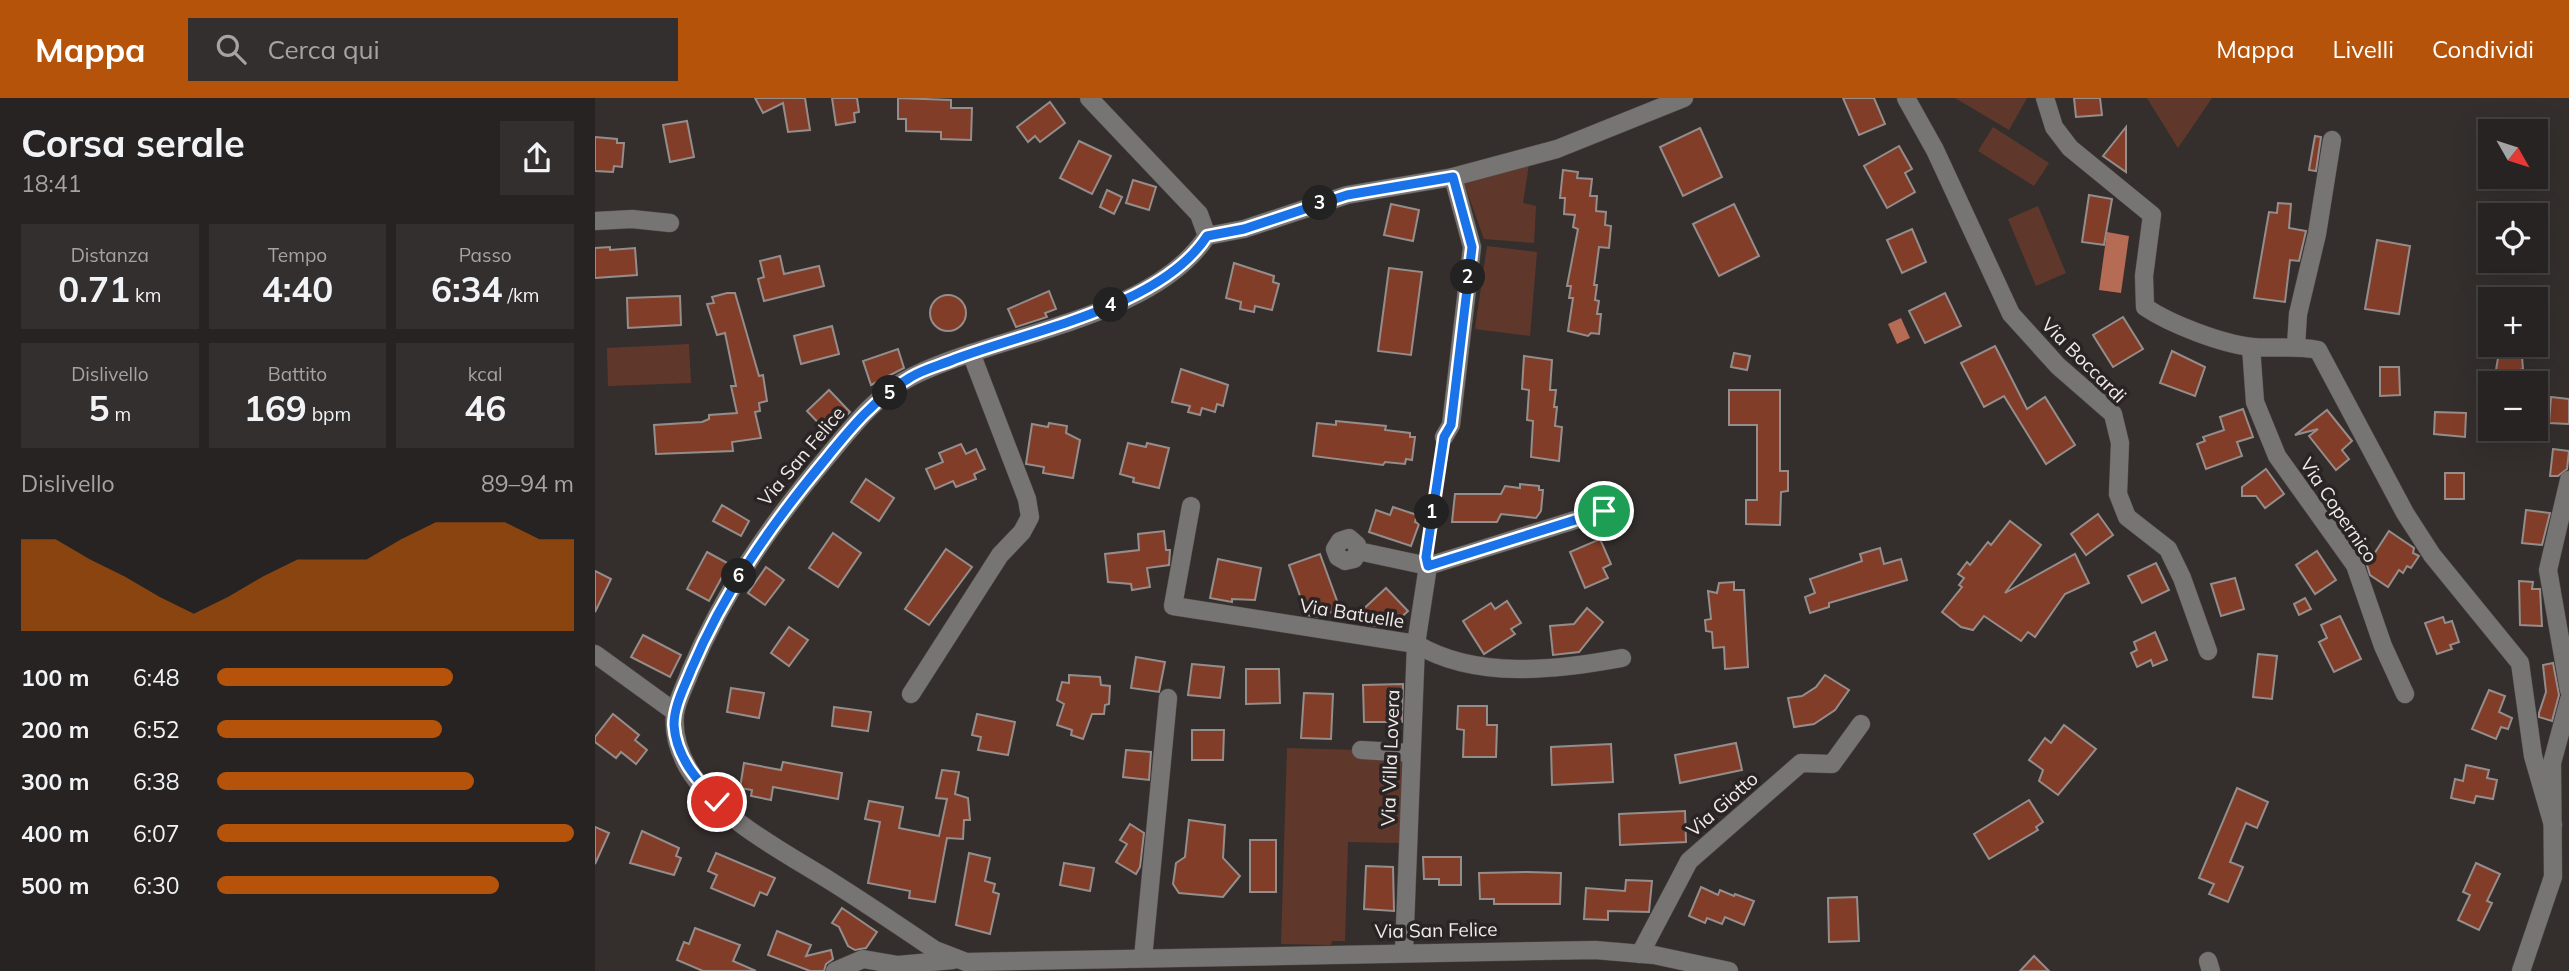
<!DOCTYPE html>
<html lang="it">
<meta charset="utf-8">
<style>
:root{--surface:#272322;--page:#332f2f;--text:#f1f3f6;--muted:#a4a4a5;--line:#434040;--accent:#b45309}
body{margin:0;font-family:Mulish,sans-serif;background:var(--page);color:var(--text);height:100vh;display:flex;flex-direction:column;font-size:26px;white-space:nowrap}
*{box-sizing:border-box;margin:0}
p{font-size:23px;color:var(--muted)}
.icon{flex:none;width:38px;height:38px;fill:none;stroke:currentColor;stroke-width:2;stroke-linecap:round;stroke-linejoin:round}
.map{position:relative;flex:1;overflow:hidden}
.panel{display:flex;flex-direction:column;background:var(--surface);width:595px}
.panel>*{flex:none}
.needle{width:46px;rotate:129deg}
.controls{position:absolute;left:1883px;top:21px;display:grid;gap:14px}
.controls a{display:grid;place-items:center;width:70px;height:70px;border-radius:0px;background:var(--surface);box-shadow:0 7px 28px #0002,0 0 0 2px var(--line);font-size:35px}
.pin{position:absolute;display:grid;place-items:center;width:60px;height:60px;color:#fff;margin:-30px;border:4px solid #fff;border-radius:50%;box-shadow:0 2px 7px #0007}
.km{position:absolute;width:35px;height:35px;margin:-18px;border-radius:50%;background:#222;color:#fff;font-size:19px;line-height:35px;text-align:center}
.round{display:grid;place-items:center;flex:none;width:74px;height:74px;border-radius:0px;background:var(--page)}
.head{display:flex;align-items:center;justify-content:space-between;height:119px;padding:0 21px}
h1{font-size:38px;font-weight:700;line-height:52px}
.figures{display:grid;grid-template-columns:repeat(3,1fr);gap:10px;height:119px;padding:7px 21px}
.figures div{display:grid;align-content:center;border-radius:0px;background:var(--page);text-align:center}
.figures b{font-size:35px;font-weight:700}
.figures small{font-size:19px;font-weight:400}
.figures p{font-size:19px}
.chart{height:196px;padding:14px 21px}
.chart p{display:flex;justify-content:space-between}
.chart svg{width:100%;height:126px;margin-top:7px;fill:var(--accent);opacity:.7}
ul{padding:0 21px;list-style:none;font-size:23px}
li{display:grid;grid-template-columns:112px 84px 1fr;align-items:center;height:52px}
li i{height:18px;border-radius:9px;background:var(--accent)}
header{display:flex;align-items:center;gap:42px;box-sizing:border-box;height:98px;padding:0 35px;background:var(--accent);color:#fff}
header strong{font-size:33px}
nav{display:flex;gap:38px;margin-inline-start:auto;font-size:24px}
.search{width:490px;height:63px;background:var(--page);display:flex;align-items:center;gap:18px;box-sizing:border-box;padding:0 24px;border-radius:0px;color:var(--muted);font-size:26px}
main{display:flex;flex:1;min-height:0}
.map>svg:first-child{display:block}
</style>
<header>
<strong>Mappa</strong>
<div class="search"><svg class="icon" aria-label="search" viewBox="0 0 24 24"><circle cx="10" cy="10" r="6"/><path d="M15 15l6 6"/></svg>Cerca qui</div>
<nav><a>Mappa</a><a>Livelli</a><a>Condividi</a></nav>
</header>
<main>
<section class="panel">
<div class="head"><div><h1>Corsa serale</h1><p>18:41</p></div><a class="round"><svg class="icon" aria-label="share" viewBox="0 0 24 24"><path d="M12 15V3M7 8l5-5 5 5M5 13v7h14v-7"/></svg></a></div>
<div class="figures">
<div><p>Distanza</p><b>0.71<small> km</small></b></div>
<div><p>Tempo</p><b>4:40</b></div>
<div><p>Passo</p><b>6:34<small> /km</small></b></div>
</div>
<div class="figures">
<div><p>Dislivello</p><b>5<small> m</small></b></div>
<div><p>Battito</p><b>169<small> bpm</small></b></div>
<div><p>kcal</p><b>46</b></div>
</div>
<div class="chart"><p><span>Dislivello</span>89–94 m</p>
<svg viewBox="0 0 160 44" preserveAspectRatio="none"><path d="M0 44V12L10 12L20 19L30 25L40 32L50 38L60 32L70 25L80 19L90 19L100 19L110 12L120 6L130 6L140 6L150 12L160 12V44z"/></svg>
</div>
<ul>
<li><b>100 m</b>6:48<i style="width:66%"></i></li>
<li><b>200 m</b>6:52<i style="width:63%"></i></li>
<li><b>300 m</b>6:38<i style="width:72%"></i></li>
<li><b>400 m</b>6:07<i style="width:100%"></i></li>
<li><b>500 m</b>6:30<i style="width:79%"></i></li>
</ul>
</section>
<div class="map">
<svg width="1974" height="873" viewBox="0 0 1974 873">
<rect width="100%" height="100%" fill="#342f2d"/>
<!-- green -->
<g fill="#60382b">
<path d="M1360,0H1432L1414,32Z"/>
<path d="M1552,0H1617L1583,50Z"/>
<path d="M1398,29L1454,65L1439,88L1383,53Z"/>
<path d="M934,66L928,105L941,108L939,145L889,141L869,85Z"/>
<path d="M1443,108L1471,175L1441,188L1413,121Z"/>
<path d="M892,148L942,154L935,238L880,231Z"/>
<path d="M94,246L96,285L13,288L12,250Z"/>
<path d="M692,650L762,652V661L807,662L805,745L753,744L750,843H737L736,847L686,846Z"/>
</g>
<!-- water -->
<g fill="#b66b55">
<path d="M1512,134L1534,138L1526,195L1504,192Z"/>
<path d="M1306,220L1315,240L1302,246L1293,226Z"/>
</g>
<!-- building -->
<g fill="#823d28" stroke="#948d8c" stroke-width="2">
<path d="M160,0H210L215,32L193,34L188,5L168,15Z"/>
<path d="M237,0H262L264,14L259,15L260,24L241,27Z"/>
<path d="M303,0L356,2V10H377L376,42L346,41V34L311,33V21H303Z"/>
<path d="M1248,0H1279L1290,26L1264,37Z"/>
<path d="M1479,0H1505L1507,17L1481,19Z"/>
<path d="M455,4L470,25L445,44L440,38L433,44L422,29Z"/>
<path d="M92,23L99,59L75,64L68,27Z"/>
<path d="M1531,29V74L1508,58Z"/>
<path d="M1105,30L1127,79L1088,98L1065,49Z"/>
<path d="M1720,38L1726,39L1721,73L1714,72Z"/>
<path d="M0,39L22,41V45H29L27,69L19,68L18,74L0,73Z"/>
<path d="M484,43L516,58L497,96L465,80Z"/>
<path d="M1304,48L1317,71L1310,75L1320,94L1292,110L1269,68Z"/>
<path d="M968,72L983,74L982,80L997,81L995,98H1002L1001,113L1011,114L1010,127L1016,128L1014,150L1004,149L999,187H1002L1000,202L1004,203L1002,216H1006L1004,236L996,235L993,238L973,233L978,200H974L976,188H972L983,131L978,129L980,117L969,116L970,100H965Z"/>
<path d="M538,82L561,89L554,112L531,105Z"/>
<path d="M512,92L527,99L519,116L505,109Z"/>
<path d="M1494,97L1517,101L1509,147L1487,144Z"/>
<path d="M1683,105L1696,106L1694,130L1711,133L1704,163L1695,162L1690,204L1659,200L1674,114L1682,115Z"/>
<path d="M796,106L824,112L818,143L789,137Z"/>
<path d="M1139,106L1164,158L1124,178L1098,126Z"/>
<path d="M1317,131L1331,164L1307,175L1292,142Z"/>
<path d="M1782,142L1815,148L1804,216L1770,211Z"/>
<path d="M15,149V152L40,150L42,177L0,180V150Z"/>
<path d="M185,158L189,176L224,168L229,188L169,203L163,181L169,179L165,163Z"/>
<path d="M639,165L679,178L678,184L684,186L677,212L660,208L659,214L645,211L646,204L631,200Z"/>
<path d="M794,170L827,174L816,257L783,253Z"/>
<path d="M454,193L461,211L450,215L452,219L421,229L413,211Z"/>
<path d="M132,195H140L164,278L168,277L172,303L164,305L165,313L160,314L166,340L137,344L138,353L61,356L59,327L107,324L114,321V317L142,315L136,288H141L130,235L122,237L112,206L119,205L117,199Z"/>
<path d="M1350,195L1366,228L1330,245L1314,213Z"/>
<circle cx="353" cy="215" r="18"/>
<path d="M85,198L86,227L33,230L32,200Z"/>
<path d="M1528,219L1548,251L1518,269L1498,237Z"/>
<path d="M237,228L244,256L206,266L199,238Z"/>
<path d="M1926,247L1928,271L1917,275L1901,272L1905,248Z"/>
<path d="M1400,248L1432,311L1450,299L1480,347L1451,366L1409,298L1389,309L1366,265Z"/>
<path d="M303,251L309,270L276,287L268,263Z"/>
<path d="M1577,253L1610,269L1600,298L1565,285Z"/>
<path d="M1139,255L1155,258L1152,272L1136,269Z"/>
<path d="M929,258L957,262L955,292H961L959,309H962L960,328L967,329L964,363L936,359L938,323L932,322L934,292L927,291Z"/>
<path d="M1785,269H1804L1805,297L1785,298Z"/>
<path d="M586,271L633,287L628,308L622,306L620,314L607,310L605,317L593,314L595,308L577,304Z"/>
<path d="M234,292L255,314L233,335L212,313Z"/>
<path d="M1134,292H1185V373H1193V393L1186,394L1185,427L1151,426V402H1162V327H1134Z"/>
<path d="M1956,299L1974,301V326L1954,325Z"/>
<path d="M1648,311L1658,339L1642,344L1647,358L1611,371L1602,346L1610,343L1608,339L1629,332L1625,319Z"/>
<path d="M1732,312L1757,343L1747,352L1754,361L1741,372L1714,338L1723,331L1700,337Z"/>
<path d="M1840,314L1871,315L1870,339L1839,336Z"/>
<path d="M741,323L791,328L790,332L815,335V339H820L817,362L811,361L810,366L790,364L788,367L718,358L722,325L741,327Z"/>
<path d="M454,325L472,328L471,335L485,342L478,380L448,375L449,369L431,366L437,326L453,329Z"/>
<path d="M533,345L551,349L552,345L574,350L564,390L538,384L539,380L525,376Z"/>
<path d="M366,346L371,356L381,351L390,371L379,376L381,381L361,389L358,383L340,391L331,371L348,364L344,355Z"/>
<path d="M1958,351L1974,353L1972,371L1963,378H1955Z"/>
<path d="M1671,371L1689,396L1670,410L1661,398H1647V389Z"/>
<rect x="1850" y="375" width="19" height="26"/>
<path d="M271,381L299,400L284,423L256,404Z"/>
<path d="M925,386L944,388V392H948L946,413L941,420L906,416L902,424H857L860,396H906L910,388L925,390Z"/>
<path d="M127,407L154,423L146,438L118,423Z"/>
<path d="M798,409L822,417L820,424L824,426L816,448L774,434L781,412L795,417Z"/>
<path d="M1931,412L1955,415L1947,447L1927,445Z"/>
<path d="M1503,416L1518,437L1491,457L1476,436Z"/>
<path d="M1415,423L1446,447L1410,495L1480,456L1494,485L1470,496L1440,539L1433,534L1426,543L1389,518L1378,532L1366,529L1347,514L1367,489L1364,487L1369,480L1363,476L1372,464L1375,467L1393,444L1396,447Z"/>
<path d="M569,433L571,452H575L574,467L552,470L555,489L537,492L536,486L513,484L510,456L544,452L543,436Z"/>
<path d="M1794,433L1819,450L1818,455L1824,458L1816,470L1812,468L1808,475L1804,472L1793,489L1775,477L1772,467Z"/>
<path d="M238,435L266,455L243,489L214,470Z"/>
<path d="M1005,441L1016,466L1008,470L1013,480L990,490L975,454Z"/>
<path d="M1285,450L1289,466L1306,461L1312,482L1234,505V509L1215,515L1210,499L1220,495L1215,481L1267,463L1265,456Z"/>
<path d="M351,451L377,469L334,527L310,511Z"/>
<path d="M1722,453L1741,482L1720,496L1701,467Z"/>
<path d="M112,454L134,466L114,503L92,491Z"/>
<path d="M725,456L745,511L723,519L712,517L694,467Z"/>
<path d="M623,461L666,470L660,502L637,501V504L615,500Z"/>
<path d="M1561,465L1574,492L1547,505L1533,478Z"/>
<path d="M171,469L189,482L170,507L153,495Z"/>
<path d="M0,473L16,481L0,514Z"/>
<path d="M1640,480L1649,511L1626,518L1616,486Z"/>
<path d="M1924,483L1938,484L1937,491H1945L1947,528L1925,527Z"/>
<path d="M1139,484V492H1149L1153,569L1130,571L1129,549L1118,550L1117,534L1111,533L1110,522L1116,521L1113,493L1122,495L1124,485Z"/>
<path d="M791,490L813,513L795,530L788,522L782,528L774,527L763,516Z"/>
<path d="M1710,500L1716,511L1704,517L1699,506Z"/>
<path d="M912,503L926,525L916,531L920,536L889,556L868,523L896,505L900,511Z"/>
<path d="M992,510L1008,524L984,554L958,557L955,528L979,526Z"/>
<path d="M1745,518L1766,561L1739,574L1724,544L1732,540L1726,527Z"/>
<path d="M1848,519L1850,525L1857,523L1864,544L1855,547L1857,551L1842,556L1830,525Z"/>
<path d="M194,529L213,542L194,568L176,555Z"/>
<path d="M1560,534L1572,562L1558,568L1556,562L1542,569L1536,555L1542,552L1539,544Z"/>
<path d="M48,537L86,557L75,579L36,559Z"/>
<path d="M1663,556L1682,558L1677,601L1658,599Z"/>
<path d="M541,559L570,564L564,594L536,590Z"/>
<path d="M1958,565L1964,597L1957,623L1944,619V615L1951,594L1948,567Z"/>
<path d="M597,566L629,569L625,600L593,597Z"/>
<path d="M651,571H684L685,605L651,606Z"/>
<path d="M474,577L505,579L506,587L515,588L514,606L510,607L509,616H497L488,641L476,637L477,632L462,627L469,606L462,602L467,584L474,585Z"/>
<path d="M1230,577L1254,592L1240,612L1219,626L1199,629L1193,600L1207,598L1221,589Z"/>
<path d="M808,586L807,624H769L768,587Z"/>
<path d="M136,590L169,595L164,620L132,614Z"/>
<path d="M1894,592L1910,598L1904,614L1917,620L1913,631L1906,629L1901,641L1877,631Z"/>
<path d="M709,595L738,596L736,641L706,640Z"/>
<path d="M863,608H892V627H902L901,659H868L869,632L862,631Z"/>
<path d="M239,609L276,614L273,633L237,628Z"/>
<path d="M18,616L44,637L40,642L52,652L41,666L26,654L21,660L0,644V639Z"/>
<path d="M382,616L420,624L413,657L383,652L386,639L377,637Z"/>
<path d="M1469,627L1501,651L1463,697L1444,683L1448,672L1434,662L1450,640L1456,645Z"/>
<path d="M597,632H629L628,662H597Z"/>
<path d="M1141,645L1147,672L1085,685L1080,657Z"/>
<path d="M1016,646L1018,684L957,687L956,649Z"/>
<path d="M531,652L556,654L554,682L528,679Z"/>
<path d="M188,664L247,675L243,701L178,689L176,702L156,698L157,692L145,690L149,665L186,672Z"/>
<path d="M1871,667L1894,672L1892,680L1902,682L1898,701L1881,698L1879,705L1856,700L1860,681L1868,683Z"/>
<path d="M347,672L364,674L360,696L373,700L375,722H369L368,741L352,740L340,804L314,800L315,793L273,785L285,724L270,721L274,703L308,709L304,730L344,738L352,701L341,700Z"/>
<path d="M1642,690L1673,704L1662,730L1651,725L1635,764L1648,769L1633,804L1614,796L1619,786L1604,780Z"/>
<path d="M1434,702L1448,724L1441,729L1443,732L1394,761L1379,736Z"/>
<path d="M1090,713L1091,744L1025,747L1024,716Z"/>
<path d="M594,722L630,727L628,760L645,778L628,799L584,795L578,786L581,765L590,759Z"/>
<path d="M535,726L549,735L545,769L541,776L521,764L532,746L525,742Z"/>
<path d="M0,729L14,735L0,766Z"/>
<path d="M47,733L84,750L81,758L86,760L79,777L35,765Z"/>
<rect x="655" y="742" width="26" height="52"/>
<path d="M121,755L180,780L172,797L165,794L159,808L116,790L122,777L113,773Z"/>
<path d="M374,755L395,760L390,783L400,786L398,794L404,796L395,836L361,827Z"/>
<path d="M828,759H866V787H844V781H829Z"/>
<path d="M469,765L499,770L495,793L465,787Z"/>
<path d="M1881,765L1905,776L1892,803L1897,805L1884,832L1863,822L1875,797L1868,794Z"/>
<path d="M771,768L798,769L799,813L769,811Z"/>
<path d="M932,774L966,775L965,806H899V801H885L884,775Z"/>
<path d="M1031,782L1057,783L1054,814L1013,813V822L989,821L991,790L1030,793Z"/>
<path d="M1106,789L1123,797L1125,792L1139,798L1140,796L1159,803L1149,827L1130,819L1127,826L1112,820L1110,825L1094,818Z"/>
<path d="M1262,799L1264,843L1234,844L1233,800Z"/>
<path d="M247,810L282,834L271,850L260,852L253,848L244,829L237,825Z"/>
<path d="M100,830L145,847L138,863L161,873H108L82,862L89,844L94,846Z"/>
<path d="M182,833L216,847L211,858L236,852L238,861L231,866L229,873H215L173,857Z"/>
<path d="M1439,858L1454,873H1425Z"/>
</g>
<g fill="none" stroke-linecap="round" stroke-linejoin="round">
<defs>
<g id="minor">
<path d="M494,0L604,116L612,138C558,221 405,235 318,278C283,295 258,328 233,358C176,426 130,491 95,574C90,588 82,602 80,616C78,635 84,654 93,670C124,722 188,753 237,784C272,806 306,829 340,852L371,864L1000,852L1059,857L1134,873"/>
<path d="M1311,0L1340,52L1416,216L1463,268L1518,316L1525,345L1523,396L1532,419L1573,451L1587,480L1613,553"/>
<path d="M1450,0L1459,29L1475,50L1557,117L1549,178L1550,209C1575,226 1627,246 1657,249C1680,251 1700,247 1723,252L1810,415L1837,457L1925,565L1938,658L1958,727"/>
<path d="M0,123L37,121L75,125"/>
<path d="M612,138L649,131L752,97L858,79L962,51L1089,0"/>
<path d="M1701,248L1703,216L1722,136L1737,42"/>
<path d="M1656,249L1660,304L1682,358L1760,467L1788,548L1810,596"/>
<path d="M849,339L856,327L877,149L858,79"/>
<path d="M1974,382L1953,472L1974,592"/>
<path d="M596,408L578,508L821,546C881,582 962,572 1027,560"/>
<path d="M763,453L762,447L754,440L745,443L740,451L743,459L750,463L759,461L763,453L833,468L1009,413"/>
<path d="M0,556L80,614"/>
<path d="M316,596L405,457L427,434L435,419L432,401L376,255"/>
<path d="M766,652L815,655"/>
<path d="M809,854L821,546L833,468"/>
<path d="M1045,856L1094,763L1206,665L1237,666L1266,626"/>
<path d="M548,860L573,600"/>
<path d="M1613,863L1616,873"/>
<path d="M240,873L268,861L303,867L358,862"/>
<path d="M1926,873L1958,779L1957,665L1974,602"/>
</g>
</defs>
<!-- minor casing -->
<use href="#minor" stroke="#524d4b" stroke-width="19"/>
<!-- path -->
<path stroke="#6e6967" stroke-width="2.5" stroke-dasharray="3.5 5" stroke-linecap="butt" d="M832,450L846,356"/>
<!-- minor -->
<use href="#minor" stroke="#777574" stroke-width="18"/>
</g>
<g fill="none" stroke-linecap="round" stroke-linejoin="round">
<defs>
<path id="route" d="M122,704C102,682 81,659 79,627C79,608 89,590 96,572C129,494 175,428 229,363C255,331 280,300 316,279C329,271 346,267 360,261C437,232 566,209 612,138L649,131L752,97L858,79L877,149L856,327L849,339L831,459L833,468L1009,413"/>
</defs>
<!-- route casing -->
<use href="#route" stroke="#fff" stroke-width="14"/>
<!-- route -->
<use href="#route" stroke="#1a73e8" stroke-width="9"/>
</g>
<g text-anchor="middle" stroke-width="7" stroke-linejoin="round" paint-order="stroke">
<!-- street labels -->
<g font-size="19" fill="#efebea" stroke="#2a2524">
<text transform="translate(1489 262) rotate(45)" y="7">Via Boccardi</text>
<text transform="translate(206 358) rotate(-50)" y="7">Via San Felice</text>
<text transform="translate(1744 412) rotate(56)" y="7">Via Copernico</text>
<text transform="translate(757 515) rotate(9)" y="7">Via Batuelle</text>
<text transform="translate(795 660) rotate(-88)" y="7">Via Villa Lovera</text>
<text transform="translate(1127 706) rotate(-41)" y="7">Via Giotto</text>
<text transform="translate(841 832) rotate(-1)" y="7">Via San Felice</text>
</g>
</g>
</svg>
<div class="controls">
<a><svg class="needle" viewBox="-14 -14 28 28"><path d="M0-13l5 13h-10z" fill="#e53935"/><path d="M0 13l5-13h-10z" fill="#a4a4a5"/></svg></a>
<a><svg class="icon" aria-label="locate" viewBox="0 0 24 24"><circle cx="12" cy="12" r="6"/><path d="M12 2v4M12 18v4M2 12h4M18 12h4"/></svg></a>
<a>+</a>
<a>−</a>
</div>
<div class="pin" style="left:1009px;top:413px;background:#1e9e55"><svg class="icon" aria-label="arrive" viewBox="0 0 24 24"><path d="M6 21V4h12l-3 4 3 4H6"/></svg></div>
<div class="pin" style="left:122px;top:704px;background:#d93025"><svg class="icon" aria-label="check" viewBox="0 0 24 24"><path d="M5 12l5 5 9-10"/></svg></div>
<b class="km" style="left:837px;top:414px">1</b>
<b class="km" style="left:873px;top:179px">2</b>
<b class="km" style="left:725px;top:105px">3</b>
<b class="km" style="left:516px;top:207px">4</b>
<b class="km" style="left:295px;top:295px">5</b>
<b class="km" style="left:144px;top:478px">6</b>
</div>
</main>
